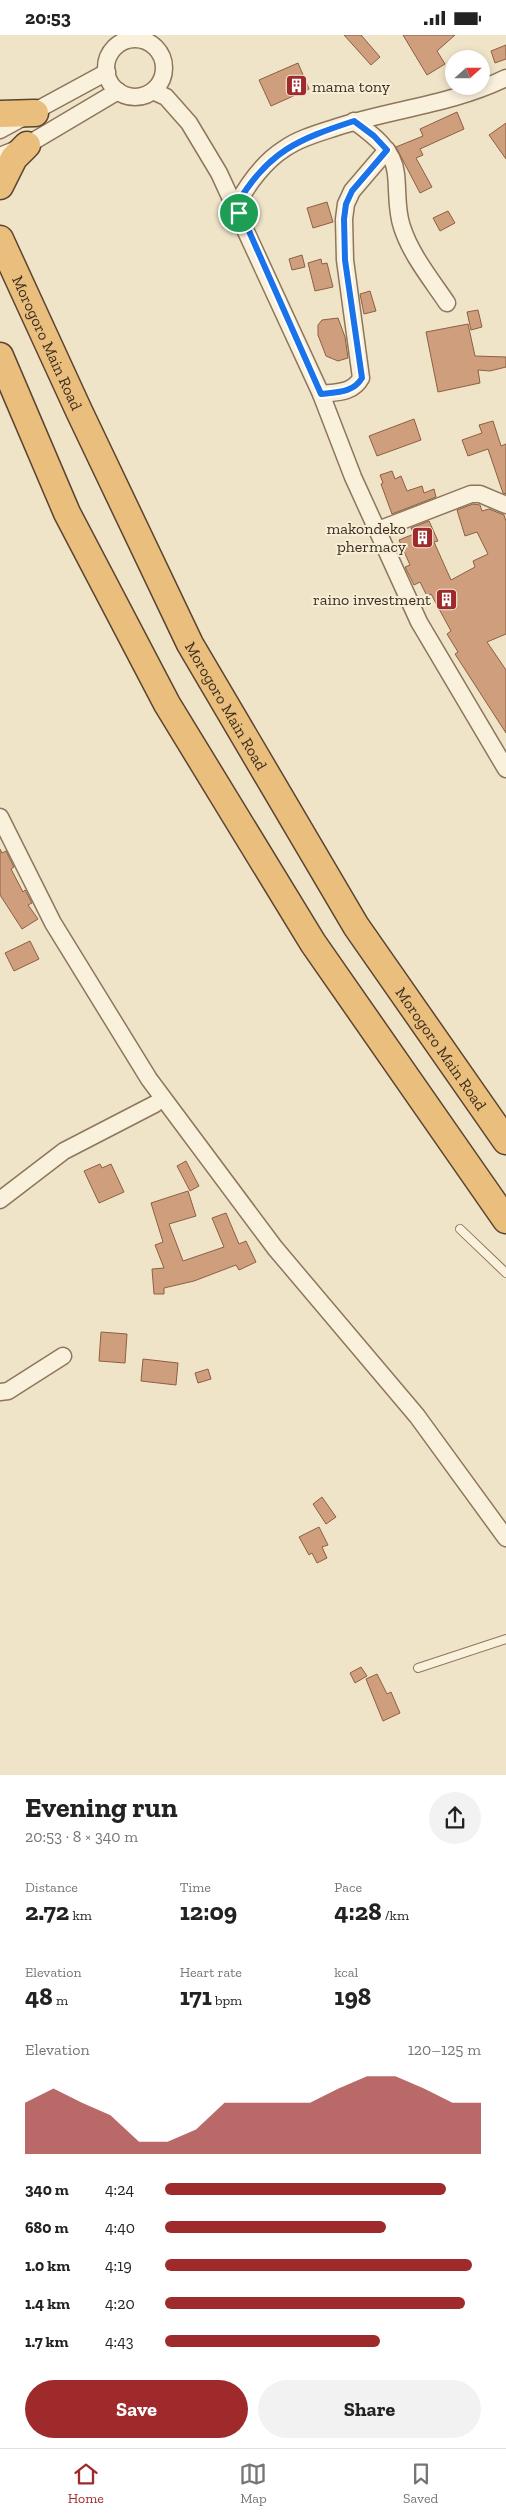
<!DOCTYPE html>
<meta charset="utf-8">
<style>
:root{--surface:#fff;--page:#f2f2f2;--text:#222;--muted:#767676;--line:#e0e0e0;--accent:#9e2a2b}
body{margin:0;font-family:"Zilla Slab",serif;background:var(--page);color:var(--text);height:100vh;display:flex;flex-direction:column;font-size:19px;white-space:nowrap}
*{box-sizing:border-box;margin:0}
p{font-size:16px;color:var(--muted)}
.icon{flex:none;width:28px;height:28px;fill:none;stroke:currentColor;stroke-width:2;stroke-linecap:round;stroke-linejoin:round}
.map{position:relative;height:1740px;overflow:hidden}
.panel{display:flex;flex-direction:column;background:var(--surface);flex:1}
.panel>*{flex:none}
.needle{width:32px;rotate:69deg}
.buttons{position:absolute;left:445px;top:15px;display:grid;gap:10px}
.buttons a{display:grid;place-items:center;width:45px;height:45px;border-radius:50%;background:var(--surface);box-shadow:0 2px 8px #0003;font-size:25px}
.pin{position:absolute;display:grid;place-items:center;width:42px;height:42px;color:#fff;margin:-21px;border:2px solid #fff;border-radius:50%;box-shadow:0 1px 5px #0007}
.round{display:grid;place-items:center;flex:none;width:52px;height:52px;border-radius:26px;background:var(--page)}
.overview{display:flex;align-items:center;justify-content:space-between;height:85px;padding:0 25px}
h1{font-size:28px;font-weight:700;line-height:38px}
.metrics{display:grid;grid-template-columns:repeat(3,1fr);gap:8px;height:85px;padding:5px 25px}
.metrics div{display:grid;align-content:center}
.metrics b{font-size:25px;font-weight:700}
.metrics small{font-size:14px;font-weight:400}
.metrics p{font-size:14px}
.chart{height:140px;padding:10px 25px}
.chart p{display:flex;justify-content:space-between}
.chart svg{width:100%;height:90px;margin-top:5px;fill:var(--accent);opacity:.7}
.action{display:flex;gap:10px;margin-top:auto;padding:10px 25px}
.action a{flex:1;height:58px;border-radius:30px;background:var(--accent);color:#fff;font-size:20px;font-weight:700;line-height:58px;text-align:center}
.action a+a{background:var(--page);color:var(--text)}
ul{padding:0 25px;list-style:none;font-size:16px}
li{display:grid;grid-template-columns:80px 60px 1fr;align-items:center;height:38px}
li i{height:12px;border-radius:6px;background:var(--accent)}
.status{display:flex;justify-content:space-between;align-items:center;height:35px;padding:0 25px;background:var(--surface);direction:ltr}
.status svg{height:14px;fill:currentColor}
.tabs{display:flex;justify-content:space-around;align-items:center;height:70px;border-top:1px solid var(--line);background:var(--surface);font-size:14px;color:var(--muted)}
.tabs a{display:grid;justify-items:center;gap:2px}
.tabs .active{color:var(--accent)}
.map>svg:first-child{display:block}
</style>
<div class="status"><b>20:53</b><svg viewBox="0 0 49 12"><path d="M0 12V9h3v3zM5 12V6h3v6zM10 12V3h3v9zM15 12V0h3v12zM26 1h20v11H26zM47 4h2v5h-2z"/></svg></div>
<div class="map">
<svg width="506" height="1741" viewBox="0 0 506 1741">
<rect width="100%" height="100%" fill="#f0e4c8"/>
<!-- building -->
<g fill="#cf9f7d" stroke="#8d5f41">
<path d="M344,0H361L380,22L371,30Z"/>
<path d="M403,0H455L437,16L445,29L427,40Z"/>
<path d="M506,10V24L495,28L491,16Z"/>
<path d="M298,28L309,54L271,71L259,45Z"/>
<path d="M457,77L464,94L420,114L423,120L416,123L432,152L420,158L396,112L423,101L420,94Z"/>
<path d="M506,88V124L489,100Z"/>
<path d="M327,167L333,187L313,193L307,173Z"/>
<path d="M448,176L455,188L440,196L433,183Z"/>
<path d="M302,220L305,232L292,235L289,224Z"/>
<path d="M321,224L322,229L327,228L333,252L315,256L308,228Z"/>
<path d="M370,256L376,276L364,279L360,259Z"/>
<path d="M478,275L482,292L471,295L467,277Z"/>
<path d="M338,283L345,302L348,323L338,326L326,321L318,300V290L322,285Z"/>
<path d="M468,289L475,321L506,322V332L490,336L478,335L480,348L438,357L426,297Z"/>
<path d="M414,384L421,405L377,421L369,401Z"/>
<path d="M493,386L501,411L506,409V459L503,458L488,414L468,421L462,405L482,398L479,390Z"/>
<path d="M392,436L395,444L401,441L407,456L422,451L424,458L434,454L436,462L392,479L381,449L383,448L380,440Z"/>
<path d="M473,469L480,470L482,476L489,474L504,480L506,486V599L487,607L506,635V698L455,619L458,617L447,599L451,596L431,559L427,561L420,547L414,550L405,532L410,530L399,505L414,499L411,493L429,486L438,506L434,507L451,545L475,532L473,526L488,519L477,497L465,501L457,475Z"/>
<path d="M0,814L2,818L6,816L14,832L11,834L23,857L25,855L32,868L28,870L38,884L22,894L0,860Z"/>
<path d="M30,906L39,924L14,936L5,918Z"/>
<path d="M186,1126L199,1151L190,1156L177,1131Z"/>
<path d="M100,1129L102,1133L111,1129L124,1157L99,1168L84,1136Z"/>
<path d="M188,1156L196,1181L169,1189L183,1226L224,1212L212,1183L226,1178L239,1209L246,1206L256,1227L239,1235L236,1230L194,1246L164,1253V1259H154L152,1234L164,1233L155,1210L163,1207L151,1168Z"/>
<path d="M101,1297L127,1299L125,1328L99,1326Z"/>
<path d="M143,1324L178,1328L176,1350L141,1346Z"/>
<path d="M208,1334L211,1344L198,1348L195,1338Z"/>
<path d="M322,1462L336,1482L326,1489L313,1469Z"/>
<path d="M319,1492L328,1510L322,1512L327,1523L317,1528L312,1518L309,1520L299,1502Z"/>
<path d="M361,1632L367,1641L355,1648L350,1638Z"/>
<path d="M377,1639L387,1659L391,1657L400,1678L383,1686L366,1644Z"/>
</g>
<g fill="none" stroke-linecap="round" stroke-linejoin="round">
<defs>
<g id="service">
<path d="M460,1194L506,1238"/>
<path d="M418,1633L506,1604"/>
</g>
<g id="minor">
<circle cx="135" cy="33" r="29"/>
<path d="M153,56L166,62L189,88L219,138L321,359L353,442L419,587L506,734"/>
<path d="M354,86C372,99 394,115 396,139C398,157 396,175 402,192C411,220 431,244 447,268"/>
<path d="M0,95L107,37"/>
<path d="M0,121L27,110L118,56"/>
<path d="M239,178L237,169C248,149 265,126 284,114C300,103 319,98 337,92C393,74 453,69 506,43"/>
<path d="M321,359C337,357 353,358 361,343L345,225L344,184L346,169L352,156L387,115"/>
<path d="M378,495L471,459H480L506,470"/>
<path d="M0,782L53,888L149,1044L275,1213L417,1381L506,1503"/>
<path d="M0,1165L64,1116L155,1069"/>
<path d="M0,1357L8,1356L63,1321"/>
</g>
<g id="trunk">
<path d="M0,79L35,78"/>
<path d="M0,151L14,123L27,110"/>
<path id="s1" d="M0,204L79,376L190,609L356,891L506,1106"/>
<path d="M0,321L67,478L167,669L313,908L506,1185"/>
</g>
</defs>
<!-- service casing -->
<use href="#service" stroke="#8d765c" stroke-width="10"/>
<!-- minor casing -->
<use href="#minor" stroke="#8d765c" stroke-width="19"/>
<!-- trunk casing -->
<use href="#trunk" stroke="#5b4430" stroke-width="29"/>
<!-- service -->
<use href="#service" stroke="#faf1dc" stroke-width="8"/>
<!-- minor -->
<use href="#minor" stroke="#faf1dc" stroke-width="16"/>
<!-- trunk -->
<use href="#trunk" stroke="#eabe7c" stroke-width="26"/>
</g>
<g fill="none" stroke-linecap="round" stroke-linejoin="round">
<defs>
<path id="route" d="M354,86L374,101L387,115L352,156L346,169L344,184L345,225L362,343C353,358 337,357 321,359L237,169C268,116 299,104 354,86Z"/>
</defs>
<!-- route casing -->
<use href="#route" stroke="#fff" stroke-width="10"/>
<!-- route -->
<use href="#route" stroke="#1a73e8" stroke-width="6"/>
</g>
<!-- icons -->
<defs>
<symbol id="building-square" viewBox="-11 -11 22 22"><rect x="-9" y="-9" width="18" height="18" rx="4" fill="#9e2a2b" stroke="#f7eed8"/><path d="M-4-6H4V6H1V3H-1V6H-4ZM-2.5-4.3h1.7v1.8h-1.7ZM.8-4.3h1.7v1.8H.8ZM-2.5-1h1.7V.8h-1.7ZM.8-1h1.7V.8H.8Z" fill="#fff"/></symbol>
</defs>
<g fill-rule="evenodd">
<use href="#building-square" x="284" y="38" width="25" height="25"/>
<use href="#building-square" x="410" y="490" width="25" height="25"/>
<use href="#building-square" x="434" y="552" width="25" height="25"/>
</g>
<g text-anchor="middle" stroke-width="4" stroke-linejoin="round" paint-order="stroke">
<!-- poi labels -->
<g font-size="16" fill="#3d2e20" stroke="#f7eed8" text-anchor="end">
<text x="312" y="57" text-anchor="start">mama tony</text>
<text x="406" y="499">makondeko<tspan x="406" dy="18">phermacy</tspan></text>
<text x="431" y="570">raino investment</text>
</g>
<!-- street labels -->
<g font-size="16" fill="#3d2e20" stroke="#f7eed8">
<text dy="6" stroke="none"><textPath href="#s1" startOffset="114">Morogoro Main Road</textPath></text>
<text dy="6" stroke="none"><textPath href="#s1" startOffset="519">Morogoro Main Road</textPath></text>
<text dy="6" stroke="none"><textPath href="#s1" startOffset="924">Morogoro Main Road</textPath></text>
</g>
</g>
</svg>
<div class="buttons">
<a><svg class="needle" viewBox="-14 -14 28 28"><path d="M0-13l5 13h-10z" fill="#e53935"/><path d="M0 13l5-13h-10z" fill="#767676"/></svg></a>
</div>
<div class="pin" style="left:239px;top:178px;background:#1e9e55"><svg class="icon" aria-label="arrive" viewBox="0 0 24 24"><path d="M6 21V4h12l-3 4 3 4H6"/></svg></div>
</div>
<section class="panel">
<div class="overview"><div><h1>Evening run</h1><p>20:53 · 8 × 340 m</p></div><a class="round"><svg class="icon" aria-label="share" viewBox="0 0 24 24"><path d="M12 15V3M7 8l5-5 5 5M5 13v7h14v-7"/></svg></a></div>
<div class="metrics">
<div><p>Distance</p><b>2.72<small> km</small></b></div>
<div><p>Time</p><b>12:09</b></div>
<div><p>Pace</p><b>4:28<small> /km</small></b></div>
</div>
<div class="metrics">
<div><p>Elevation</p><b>48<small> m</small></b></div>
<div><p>Heart rate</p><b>171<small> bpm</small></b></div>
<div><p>kcal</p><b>198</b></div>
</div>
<div class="chart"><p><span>Elevation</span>120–125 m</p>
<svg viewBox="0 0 160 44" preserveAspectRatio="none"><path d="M0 44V19L10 12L20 19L30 25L40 38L50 38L60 32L70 19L80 19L90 19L100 19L110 12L120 6L130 6L140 12L150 19L160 19V44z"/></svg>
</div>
<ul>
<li><b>340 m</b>4:24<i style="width:89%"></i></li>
<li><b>680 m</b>4:40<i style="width:70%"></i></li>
<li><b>1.0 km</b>4:19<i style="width:97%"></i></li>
<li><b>1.4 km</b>4:20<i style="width:95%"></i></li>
<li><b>1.7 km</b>4:43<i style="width:68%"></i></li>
</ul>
<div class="action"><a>Save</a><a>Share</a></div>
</section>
<nav class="tabs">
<a class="active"><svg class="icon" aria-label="home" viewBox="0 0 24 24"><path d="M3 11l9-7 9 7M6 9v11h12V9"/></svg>Home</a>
<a><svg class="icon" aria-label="map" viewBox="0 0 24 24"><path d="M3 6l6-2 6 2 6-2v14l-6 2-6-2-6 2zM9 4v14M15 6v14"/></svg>Map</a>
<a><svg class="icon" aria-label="saved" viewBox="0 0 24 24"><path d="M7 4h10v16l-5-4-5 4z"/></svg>Saved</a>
</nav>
